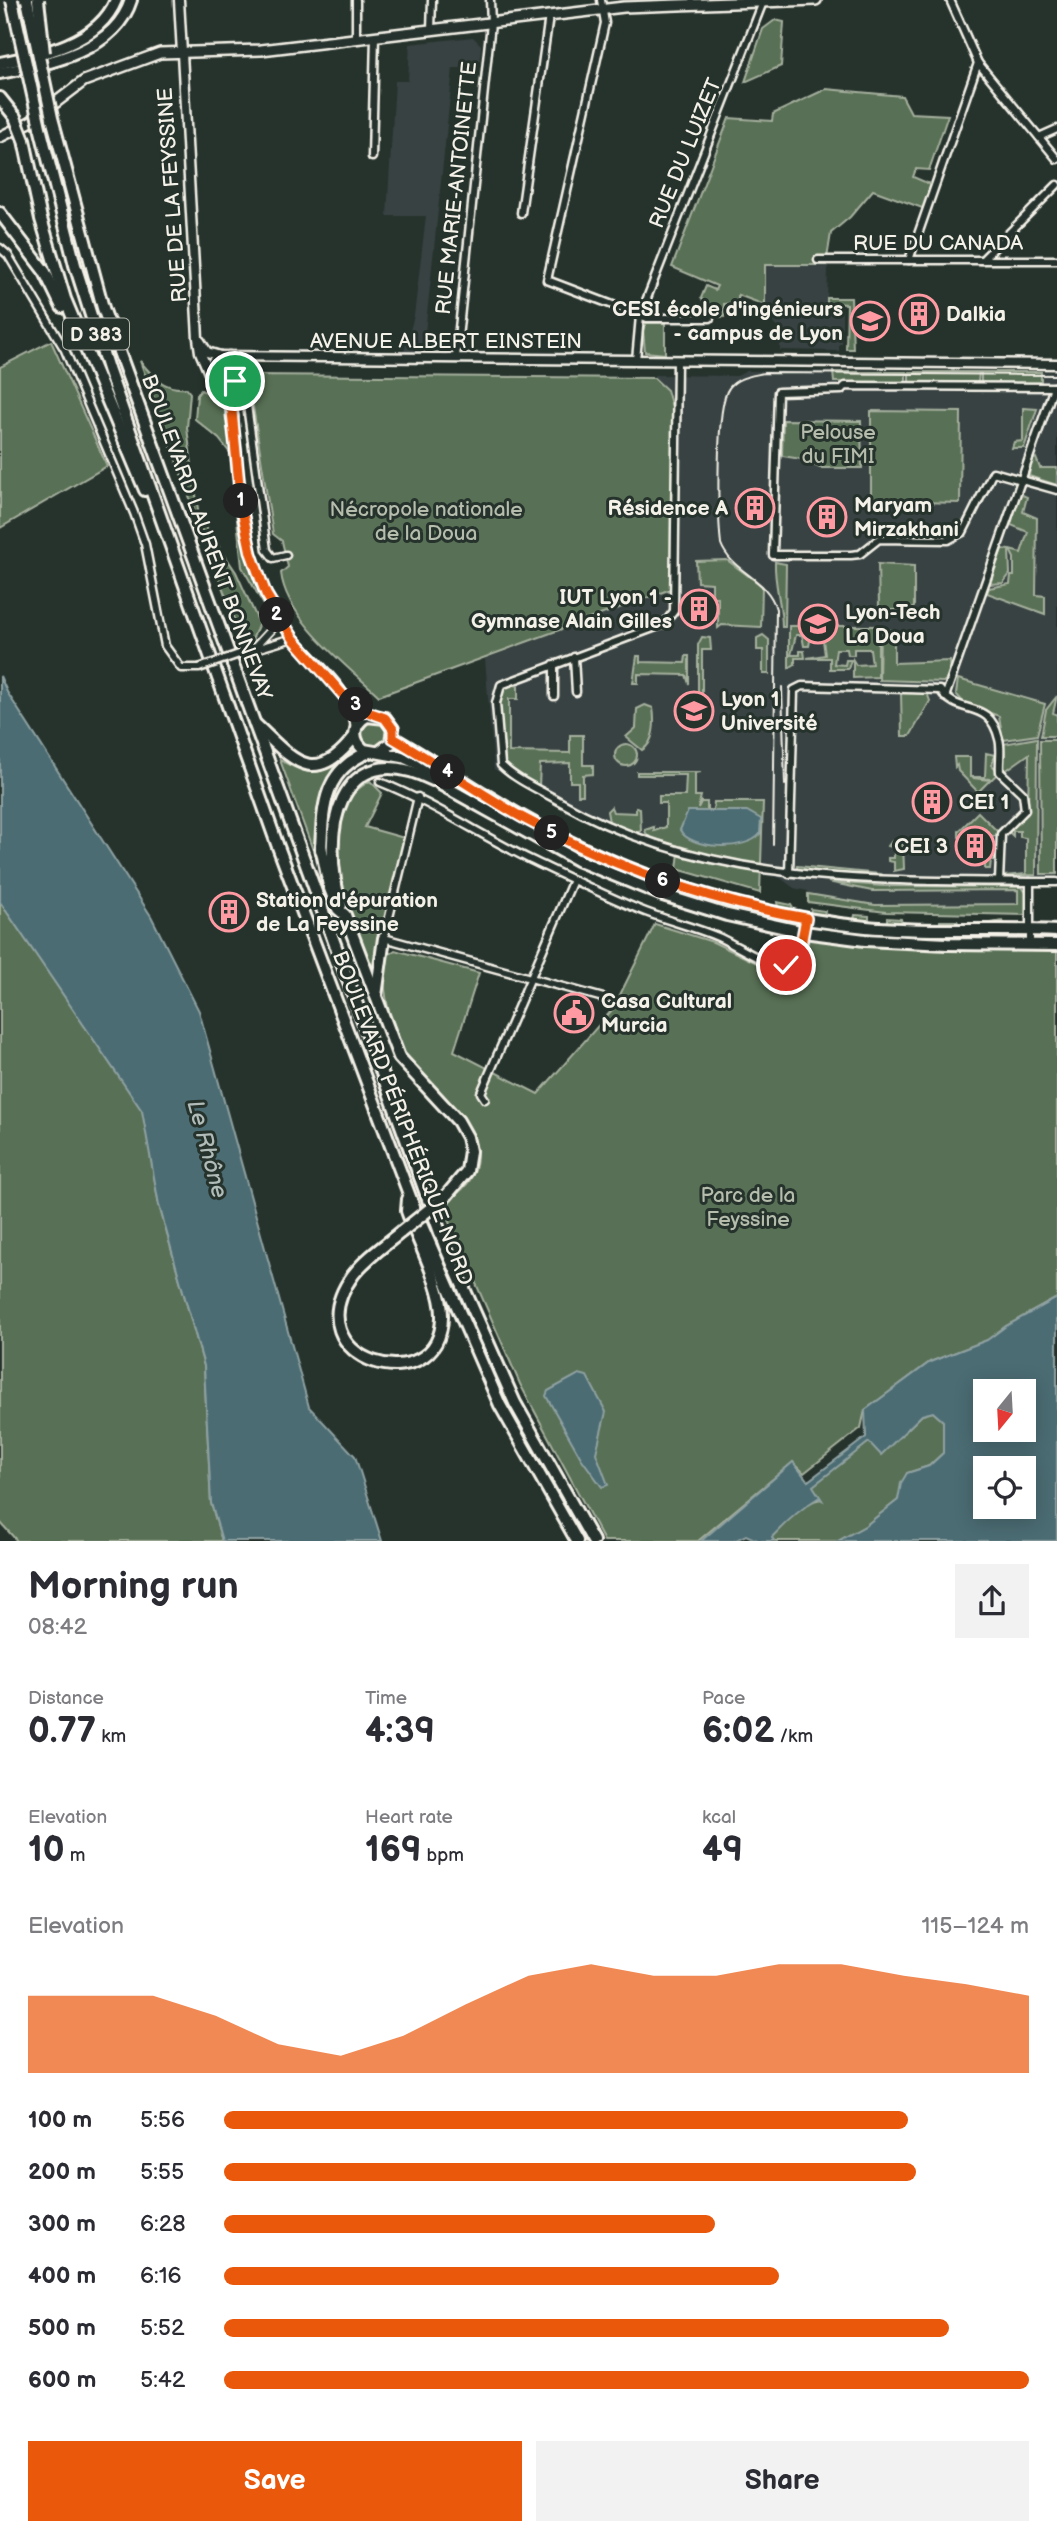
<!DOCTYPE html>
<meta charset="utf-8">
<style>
:root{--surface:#fff;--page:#f2f2f3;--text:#2b2b33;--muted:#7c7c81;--accent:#ea580c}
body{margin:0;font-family:"Balsamiq Sans",sans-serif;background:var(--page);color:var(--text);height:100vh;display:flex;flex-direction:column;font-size:26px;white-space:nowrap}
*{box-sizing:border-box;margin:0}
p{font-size:23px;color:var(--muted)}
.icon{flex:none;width:38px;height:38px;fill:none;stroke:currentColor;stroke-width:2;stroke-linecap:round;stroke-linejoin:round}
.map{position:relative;height:1541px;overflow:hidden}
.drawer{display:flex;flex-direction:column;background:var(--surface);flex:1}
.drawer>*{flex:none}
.needle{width:46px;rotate:198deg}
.fabs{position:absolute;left:973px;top:1379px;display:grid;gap:14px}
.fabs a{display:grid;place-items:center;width:63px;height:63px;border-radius:0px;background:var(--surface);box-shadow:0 4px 18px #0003;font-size:35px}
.pin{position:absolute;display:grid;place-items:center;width:60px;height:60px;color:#fff;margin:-30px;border:4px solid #fff;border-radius:50%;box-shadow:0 2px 7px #0007}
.km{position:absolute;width:35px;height:35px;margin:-18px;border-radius:50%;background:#222;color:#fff;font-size:19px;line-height:35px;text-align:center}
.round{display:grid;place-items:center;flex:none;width:74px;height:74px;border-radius:0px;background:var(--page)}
.overview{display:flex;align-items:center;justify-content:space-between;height:119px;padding:0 28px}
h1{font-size:38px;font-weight:700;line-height:52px}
.figures{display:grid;grid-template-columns:repeat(3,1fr);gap:10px;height:119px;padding:7px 28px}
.figures div{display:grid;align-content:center}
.figures b{font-size:35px;font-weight:700}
.figures small{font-size:19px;font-weight:400}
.figures p{font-size:19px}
.chart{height:196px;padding:14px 28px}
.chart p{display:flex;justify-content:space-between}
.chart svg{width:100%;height:126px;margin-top:7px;fill:var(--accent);opacity:.7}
.button{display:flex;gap:14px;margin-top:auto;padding:14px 28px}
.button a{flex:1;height:80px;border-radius:0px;background:var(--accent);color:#fff;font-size:28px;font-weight:700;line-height:80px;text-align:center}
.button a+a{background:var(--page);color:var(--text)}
ul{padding:0 28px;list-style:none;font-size:23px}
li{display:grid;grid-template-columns:112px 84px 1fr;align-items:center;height:52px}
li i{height:18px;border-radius:9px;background:var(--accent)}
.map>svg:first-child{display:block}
</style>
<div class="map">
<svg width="1057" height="1541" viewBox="0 0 1057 1541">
<rect width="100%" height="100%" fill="#26332d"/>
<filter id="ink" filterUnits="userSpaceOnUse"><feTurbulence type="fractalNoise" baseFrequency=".0143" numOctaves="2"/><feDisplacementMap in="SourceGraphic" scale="14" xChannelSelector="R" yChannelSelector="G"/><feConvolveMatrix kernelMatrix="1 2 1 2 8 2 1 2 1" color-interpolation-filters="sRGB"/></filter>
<g filter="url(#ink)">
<!-- built -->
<g fill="#374343">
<path d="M473,37L481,45L480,61L466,60L463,68H453L423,352H404L414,316L426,216H387L395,81H408L410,44Z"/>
<path d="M765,265L828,266L827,305L842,306V344H839V351L780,350V330L766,316Z"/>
<path d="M747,371L1057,372V887L838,883L872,891L1018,890V905H875L808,894V891L794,888L779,877L731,871L625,838L583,820L494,769L485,659L671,589L664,386L654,381V375L737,376Z"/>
</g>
<!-- green -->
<g fill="#597055" stroke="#a6b09e" stroke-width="2">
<path d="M775,20L784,22L781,66L745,82L763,29Z"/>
<path d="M826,89L902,96L911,113L948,115L929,170L916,169L913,177L932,185L925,209L873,190L850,217L831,233L826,265H765V305L738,295V303L724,304V317L700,315L705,303L701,298L706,286L715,290L717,286L672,267L729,118L772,121L773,114Z"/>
<path d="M827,298H851L853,349H846L847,304L827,303Z"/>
<path d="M646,323H665V354L645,352L643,330Z"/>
<path d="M51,341L107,466L0,528V367Z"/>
<path d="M140,361C153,377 164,390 186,388L190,393L187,428L199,517L236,572L259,623L252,640L244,647Z"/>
<path d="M833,372H906V382H834Z"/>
<path d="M909,372H979L978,383H909Z"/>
<rect x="981" y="372" width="60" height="11"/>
<path d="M248,375L654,378L667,390L673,411L671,589L379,696C346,665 286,619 281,573L288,567L282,541L273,534Z"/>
<path d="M201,390L221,399L226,406C237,480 236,543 270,612H268L242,567L230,453L219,439L195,419L197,395Z"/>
<path d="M1023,408L1037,409L1024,448H1012L1014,442L1023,441Z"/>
<path d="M871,411L961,412L960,503L871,501Z"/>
<path d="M783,420L861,421L862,468H820L801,459L782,456Z"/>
<path d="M1036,458L1040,468H1057V485L1029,476L1031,461Z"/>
<path d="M1018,493L1027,497L1023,512L1037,518L1036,595L1045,596V614L987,593L989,588L1010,584L1011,576H1014V558L1010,550L1021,553L1028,532L1011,525Z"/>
<path d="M1002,549L1009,550L1010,574L1003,583L990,584Z"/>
<path d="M727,560L762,586L761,627L722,625L718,628V597H712V583L697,582L696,561Z"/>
<path d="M775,562L786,564L785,627H782C782,604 774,585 775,562Z"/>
<path d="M878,564L914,566V607L910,610H883L879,606Z"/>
<path d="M789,626H878V677L853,678V660L856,665L872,664L870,649H854V655H848L847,649H836L834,664L845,665L846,660H851L848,669H830V658H807L825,655L823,640H818L817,635L811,636L809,646H804L802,635H796L791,655H800V651H804L805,658H795V664L789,668Z"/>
<path d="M880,630H894V663L950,661L951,676L943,682L879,680Z"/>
<path d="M763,635L769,640V674H763V650H757V638Z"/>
<path d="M702,637L710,638L711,650H702V698H699L702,702V727L698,723V645Z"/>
<path d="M637,656H640V662L685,663L686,656H689V684L686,675L638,674V683H633Z"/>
<path d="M958,679L1045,704L1037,735L1003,740L999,716L965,704L956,694Z"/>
<path d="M513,684L518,686V699H509V752L570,753V735H583V765H593V774L583,775V795H578V782H570V763L540,764L539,787L509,768L503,760L499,697L504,687Z"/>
<path d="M901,693H927L930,701L910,736H902Z"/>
<path d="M1057,696L1053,713L1057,715V736H1041L1046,710Z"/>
<path d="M645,705L653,708C655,721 655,743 642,750L626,737L636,728L637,709Z"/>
<circle cx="374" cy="734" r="12"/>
<path d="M1037,738L1036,875L1004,876L1026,874V838L1020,837V831H1013V836L1009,832L1028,812L1029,754L1005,771L1001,763L1003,744Z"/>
<path d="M1040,740H1057V874H1041Z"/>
<circle cx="626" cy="755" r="11"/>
<path d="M986,753L995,755L992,765L999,772L992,779L973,778L990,780L978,792L958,771L957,765L955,767L954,757H970V777H985Z"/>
<path d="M280,760C306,775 315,776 341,762C317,784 316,823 314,853Z"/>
<path d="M637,772H701L695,773V796H701L698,808L701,802H707V810H713L714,802H763L760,893L677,869L679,853L706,861L709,856L647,836L645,830L654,827V831L666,827V803H659V796H685L686,775H637Z"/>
<path d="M370,781L382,793L365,827L404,838L375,961V976C354,923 302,817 370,781Z"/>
<path d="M611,807L613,812L636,813V807L640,808L641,831L637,833L609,822L607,811Z"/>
<path d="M978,812L998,832L997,836H991V845L997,848H991V857H997V860H991L990,869H985V829L965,828V837H959V831Z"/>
<path d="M892,841L903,843L904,869L894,871V862L888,861V858H894V847L888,846Z"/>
<path d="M797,866L881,874L879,877L797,871Z"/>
<path d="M828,882L884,886L1022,887L1027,894L1026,915L886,912L808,902V894L875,905L1018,904V890L872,891Z"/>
<path d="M0,902L143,1111L159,1205L204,1366L211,1503L222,1541H17L0,1522Z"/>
<path d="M777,902L791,905L794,910L810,913L811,909L825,911L824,916L854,920L855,915L869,916V922L887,923V918L901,919L902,924L940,926V921H957L961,927L1003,921L1006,928C929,927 854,922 778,909Z"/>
<path d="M809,923L1002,935L1003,936L945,941L900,939L809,928Z"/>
<path d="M655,924L713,942L782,975L804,962L808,941L805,940L809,936L1057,949V1298L1006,1326L988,1340L930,1362L865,1410L861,1428L804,1473L793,1462L698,1541H604L520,1384L442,1206C451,1198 467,1188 472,1176C496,1127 428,1090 405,1057C390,1036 382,983 384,958L395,950L479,973L454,1051L538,1094L613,1009Z"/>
<path d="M933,1412L943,1421V1453L929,1466L907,1473L898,1500L865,1526L838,1541H774L771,1537C784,1523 802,1502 821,1499L812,1486L869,1442L903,1433L922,1415Z"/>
</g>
<!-- water -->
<g fill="#4c6c73" stroke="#8fa1a2" stroke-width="2" fill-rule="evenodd">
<path d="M0,676L7,692L151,916L199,1011L309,1407L355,1456L382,1541H222L211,1503L204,1366L159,1205L142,1111L0,902Z"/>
<path d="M688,811H747L761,819L760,834C747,851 690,850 680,830Z"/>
<path d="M1057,1298V1541H838L865,1526L898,1500L901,1483L907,1473L929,1466L943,1453V1421L933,1412L922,1415L881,1455L869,1442L813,1486L822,1500L818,1498C800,1509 786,1522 772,1537L774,1541H759L746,1535L734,1541H701L793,1462L808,1481L866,1437L865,1410L930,1362L987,1340L1006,1326ZM985,1391H1024V1430H985ZM985,1468H1024V1507H985Z"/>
<path d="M579,1374L587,1376L606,1412L596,1453L608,1485L602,1487L581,1458L546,1396L548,1391Z"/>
</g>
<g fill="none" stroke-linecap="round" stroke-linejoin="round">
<defs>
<g id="minor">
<path d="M356,0V39"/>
<path d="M601,0L605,23L547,280L647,318H710"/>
<path d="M950,0L978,63L1057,159"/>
<path d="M431,30L432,0"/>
<path d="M1039,137L1057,129"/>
<path d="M372,157L375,36"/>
<path d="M521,213L549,16"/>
<path d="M0,248L8,255L65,350L134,513L145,544L165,646L181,668H199"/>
<path d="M818,260H1057"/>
<path d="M909,260L978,63"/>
<path d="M982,260L1057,185"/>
<path d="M456,357L491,23L490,0"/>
<path d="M636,360L640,316L763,2"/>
<path d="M677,361L674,611L664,624L501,685L496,703L501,765C516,780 540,790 559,801C712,889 887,880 1057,882"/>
<path d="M237,379L242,382L245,391L267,550L273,558L286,555"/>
<path d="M1057,387L845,386L841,390L778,392L773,555H851L860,554L879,539L948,540L963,532L993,472L1057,490"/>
<path d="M256,646L280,620"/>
<path d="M242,653L293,638"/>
<path d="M574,657L576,692"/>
<path d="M554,664V696"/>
<path d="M945,697L1054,387"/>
<path d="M380,782C433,803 480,835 531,860C567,877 602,894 638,909C664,920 692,926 718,937C733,943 773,970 786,965C803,957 803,934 806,918"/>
<path d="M418,797L384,938L607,999"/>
<path d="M789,874L794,690L802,686L940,690C959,718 989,697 999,739C1002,749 999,761 1000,772L1023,794L1025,810L1001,834L999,881"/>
<path d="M1030,944V882"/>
<path d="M485,1099L481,1093L573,880"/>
</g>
<g id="tertiary">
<path d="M179,0L198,338L200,352L209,373"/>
<path d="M200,341L207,352L220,356"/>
<path d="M229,356C241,363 242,376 231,384"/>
<path d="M235,381C225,399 234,430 236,450C241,509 247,568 280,620C301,655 351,684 356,728"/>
<path d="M233,416L226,396L209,373L213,361L220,356L1057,364"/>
<path d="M348,699L372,714"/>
</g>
<path id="secondary" d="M0,137L30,122L84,81L160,53L261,50L624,7L816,0"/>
<g id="primary">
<path d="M393,738C438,764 480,793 524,818C629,877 747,915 866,927C930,933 993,928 1057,931"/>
<path d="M379,752L391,743L393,729L385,718L367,716C353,724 351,739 364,750L403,757L423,766L442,785L577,860L663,895L727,915L804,932L865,940L947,944L1057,945"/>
<path d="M341,905C319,835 337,733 433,780"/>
</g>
<g id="trunk">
<path d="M0,63C41,55 99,43 116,0"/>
<path d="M0,73C47,64 115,52 131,0"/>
<path d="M0,98L15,117"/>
<path d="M52,118L103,308L445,1246L515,1403L593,1541"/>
<path d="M40,127L75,265L108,369L277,844L415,1210L500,1405L577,1541"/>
<path d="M24,140L41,219L65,299L145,490"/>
<path d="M0,213L45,272L62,307"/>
<path d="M255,724C291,757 313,791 355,736"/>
<path d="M321,846L329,886L338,909L345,915L399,1057L458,1121L467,1137L470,1151L467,1171L446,1196"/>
<path d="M321,850C323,807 323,770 369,752"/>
<path d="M376,996L384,938"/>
<path d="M401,1232C385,1245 366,1258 353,1275C290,1362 441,1404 442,1317C443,1288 417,1240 407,1211L408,1199"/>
</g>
</defs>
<!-- minor casing -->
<use href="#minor" stroke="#f4f1e8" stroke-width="11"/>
<!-- tertiary casing -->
<use href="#tertiary" stroke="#f4f1e8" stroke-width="13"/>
<!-- secondary casing -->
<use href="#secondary" stroke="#f4f1e8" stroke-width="14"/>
<!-- primary casing -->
<use href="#primary" stroke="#f4f1e8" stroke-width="16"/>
<!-- trunk casing -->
<use href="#trunk" stroke="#f4f1e8" stroke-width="16"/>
<!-- minor -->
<use href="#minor" stroke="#26332d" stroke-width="6"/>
<!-- tertiary -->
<use href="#tertiary" stroke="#26332d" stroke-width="8"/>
<!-- secondary -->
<use href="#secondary" stroke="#26332d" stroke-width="9"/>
<!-- primary -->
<use href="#primary" stroke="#26332d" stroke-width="10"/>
<!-- trunk -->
<use href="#trunk" stroke="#26332d" stroke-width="10"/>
<!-- tram -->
<g stroke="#f4f1e8" stroke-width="2">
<path d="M782,687L785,785"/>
<path d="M773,845L776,609C767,577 732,573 721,544C718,518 715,405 729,388C737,377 751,376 764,373L1057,375"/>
</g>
<defs>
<path id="minor-bridge" d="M199,668L242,653"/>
<g id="trunk-bridge">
<path d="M12,0L40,127"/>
<path d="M27,0L52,118"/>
<path d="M38,0L44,53"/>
<path d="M15,117L24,140"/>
<path d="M401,1232L446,1196"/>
</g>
</defs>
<!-- minor-bridge casing -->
<use href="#minor-bridge" stroke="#f4f1e8" stroke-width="11" stroke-linecap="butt"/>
<!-- trunk-bridge casing -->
<use href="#trunk-bridge" stroke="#f4f1e8" stroke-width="16" stroke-linecap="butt"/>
<!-- minor-bridge -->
<use href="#minor-bridge" stroke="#26332d" stroke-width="6"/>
<!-- trunk-bridge -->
<use href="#trunk-bridge" stroke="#26332d" stroke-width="10"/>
</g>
</g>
<g fill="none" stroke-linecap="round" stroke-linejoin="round" filter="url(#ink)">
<defs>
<path id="route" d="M235,381L231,401L241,505L251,553L266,594L293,638L343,695L365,711L385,718L393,729V738C438,764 480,794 525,819C613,867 708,901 806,918L800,950L786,965"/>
</defs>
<!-- route casing -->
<use href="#route" stroke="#fff" stroke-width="14"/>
<!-- route -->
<use href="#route" stroke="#ea580c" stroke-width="9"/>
</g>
<!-- icons -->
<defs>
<symbol id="building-ring" viewBox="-11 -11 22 22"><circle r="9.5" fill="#26332d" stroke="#ff9aa2" stroke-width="1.5"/><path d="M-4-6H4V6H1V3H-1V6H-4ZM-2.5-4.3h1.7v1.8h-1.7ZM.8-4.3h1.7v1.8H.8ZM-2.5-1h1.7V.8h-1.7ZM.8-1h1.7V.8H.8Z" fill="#ff9aa2"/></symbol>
<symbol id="university-ring" viewBox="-11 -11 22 22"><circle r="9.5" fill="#26332d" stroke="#ff9aa2" stroke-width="1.5"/><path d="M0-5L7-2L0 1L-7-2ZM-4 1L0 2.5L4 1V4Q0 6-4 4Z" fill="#ff9aa2"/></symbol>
<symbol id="civic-ring" viewBox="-11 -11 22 22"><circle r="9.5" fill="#26332d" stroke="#ff9aa2" stroke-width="1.5"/><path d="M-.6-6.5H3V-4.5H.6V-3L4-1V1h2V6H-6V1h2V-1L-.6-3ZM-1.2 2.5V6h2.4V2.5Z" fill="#ff9aa2"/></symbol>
</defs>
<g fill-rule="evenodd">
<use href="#building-ring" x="897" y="292" width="44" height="44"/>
<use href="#university-ring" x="848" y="299" width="44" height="44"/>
<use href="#building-ring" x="733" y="486" width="44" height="44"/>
<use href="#building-ring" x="805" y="495" width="44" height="44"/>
<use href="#building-ring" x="677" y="587" width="44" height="44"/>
<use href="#university-ring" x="796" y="602" width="44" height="44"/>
<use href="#university-ring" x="672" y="689" width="44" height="44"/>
<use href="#building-ring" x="910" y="780" width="44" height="44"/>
<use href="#building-ring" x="953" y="824" width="44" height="44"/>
<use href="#building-ring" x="207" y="890" width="44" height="44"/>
<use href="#civic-ring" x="552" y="991" width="44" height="44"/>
</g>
<g text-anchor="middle" stroke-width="6" stroke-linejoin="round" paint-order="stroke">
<!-- shield labels -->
<rect fill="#26332d" stroke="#b6b8b0" stroke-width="2" x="63" y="318.5" width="66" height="31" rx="5"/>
<g font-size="19" font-weight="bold" fill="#f4f1e8">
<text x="96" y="341">D 383</text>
</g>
<!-- street labels -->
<g font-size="21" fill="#f4f1e8" stroke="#26332d">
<text transform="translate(685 153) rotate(-68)" y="7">RUE DU LUIZET</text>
<text transform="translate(456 188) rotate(-84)" y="7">RUE MARIE-ANTOINETTE</text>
<text transform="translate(172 195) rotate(-94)" y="7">RUE DE LA FEYSSINE</text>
<text x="938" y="250">RUE DU CANADA</text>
<text x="446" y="348">AVENUE ALBERT EINSTEIN</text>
<text transform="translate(207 537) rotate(70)" y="7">BOULEVARD LAURENT BONNEVAY</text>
<text transform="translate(403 1118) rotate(69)" y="7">BOULEVARD PÉRIPHÉRIQUE NORD</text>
</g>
<!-- poi labels -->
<g font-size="21" font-weight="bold" fill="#f4f1e8" stroke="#26332d" text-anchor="start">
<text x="843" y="316" text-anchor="end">CESI école d'ingénieurs<tspan x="843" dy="24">- campus de Lyon</tspan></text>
<text x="946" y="321">Dalkia</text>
<text x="854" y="512">Maryam<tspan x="854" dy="24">Mirzakhani</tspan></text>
<text x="728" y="515" text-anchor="end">Résidence A</text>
<text x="672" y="604" text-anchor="end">IUT Lyon 1 -<tspan x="672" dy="24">Gymnase Alain Gilles</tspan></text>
<text x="845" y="619">Lyon-Tech<tspan x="845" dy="24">La Doua</tspan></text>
<text x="721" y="706">Lyon 1<tspan x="721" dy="24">Université</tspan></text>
<text x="959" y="809">CEI 1</text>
<text x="948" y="853" text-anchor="end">CEI 3</text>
<text x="256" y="907">Station d'épuration<tspan x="256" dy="24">de La Feyssine</tspan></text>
<text x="601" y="1008">Casa Cultural<tspan x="601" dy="24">Murcia</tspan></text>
</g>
<!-- park labels -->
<g font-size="21" fill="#b6bdad" stroke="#26332d">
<text x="838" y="439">Pelouse<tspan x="838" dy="24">du FIMI</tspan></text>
<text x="426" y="516">Nécropole nationale<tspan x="426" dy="24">de la Doua</tspan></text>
<text x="748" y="1202">Parc de la<tspan x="748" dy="24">Feyssine</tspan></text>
</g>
<!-- water labels -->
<g font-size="23" font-style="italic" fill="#b1bcb9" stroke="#26332d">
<text transform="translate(208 1149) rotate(75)" y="8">Le Rhône</text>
</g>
</g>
</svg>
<div class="fabs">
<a><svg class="needle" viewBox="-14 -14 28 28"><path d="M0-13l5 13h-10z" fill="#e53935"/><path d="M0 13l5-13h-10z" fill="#7c7c81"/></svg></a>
<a><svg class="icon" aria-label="locate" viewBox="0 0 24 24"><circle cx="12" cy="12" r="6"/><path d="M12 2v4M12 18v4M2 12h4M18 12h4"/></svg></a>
</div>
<div class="pin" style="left:235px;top:381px;background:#1e9e55"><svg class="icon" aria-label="arrive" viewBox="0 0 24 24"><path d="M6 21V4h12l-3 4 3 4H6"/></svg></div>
<div class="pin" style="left:786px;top:965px;background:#d93025"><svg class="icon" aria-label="check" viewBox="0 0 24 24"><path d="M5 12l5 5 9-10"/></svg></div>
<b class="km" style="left:241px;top:501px">1</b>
<b class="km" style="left:277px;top:615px">2</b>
<b class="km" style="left:356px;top:705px">3</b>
<b class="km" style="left:448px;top:772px">4</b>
<b class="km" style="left:552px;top:833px">5</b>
<b class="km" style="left:663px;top:881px">6</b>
</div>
<section class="drawer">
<div class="overview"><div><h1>Morning run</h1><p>08:42</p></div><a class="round"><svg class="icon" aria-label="share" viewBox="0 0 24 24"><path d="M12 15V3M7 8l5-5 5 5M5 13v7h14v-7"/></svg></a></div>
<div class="figures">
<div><p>Distance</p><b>0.77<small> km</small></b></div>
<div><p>Time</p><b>4:39</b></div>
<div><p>Pace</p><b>6:02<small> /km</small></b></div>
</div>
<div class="figures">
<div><p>Elevation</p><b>10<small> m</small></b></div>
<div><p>Heart rate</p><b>169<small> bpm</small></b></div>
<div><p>kcal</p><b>49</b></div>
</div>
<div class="chart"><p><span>Elevation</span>115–124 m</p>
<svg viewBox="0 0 160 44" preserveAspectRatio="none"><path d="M0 44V17L10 17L20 17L30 24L40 34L50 38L60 31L70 20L80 10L90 6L100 10L110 10L120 6L130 6L140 10L150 13L160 17V44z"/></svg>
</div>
<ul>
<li><b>100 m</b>5:56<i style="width:85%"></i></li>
<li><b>200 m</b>5:55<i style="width:86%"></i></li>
<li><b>300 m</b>6:28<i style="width:61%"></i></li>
<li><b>400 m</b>6:16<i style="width:69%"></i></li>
<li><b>500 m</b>5:52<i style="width:90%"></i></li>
<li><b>600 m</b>5:42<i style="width:100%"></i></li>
</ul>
<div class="button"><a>Save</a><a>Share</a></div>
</section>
